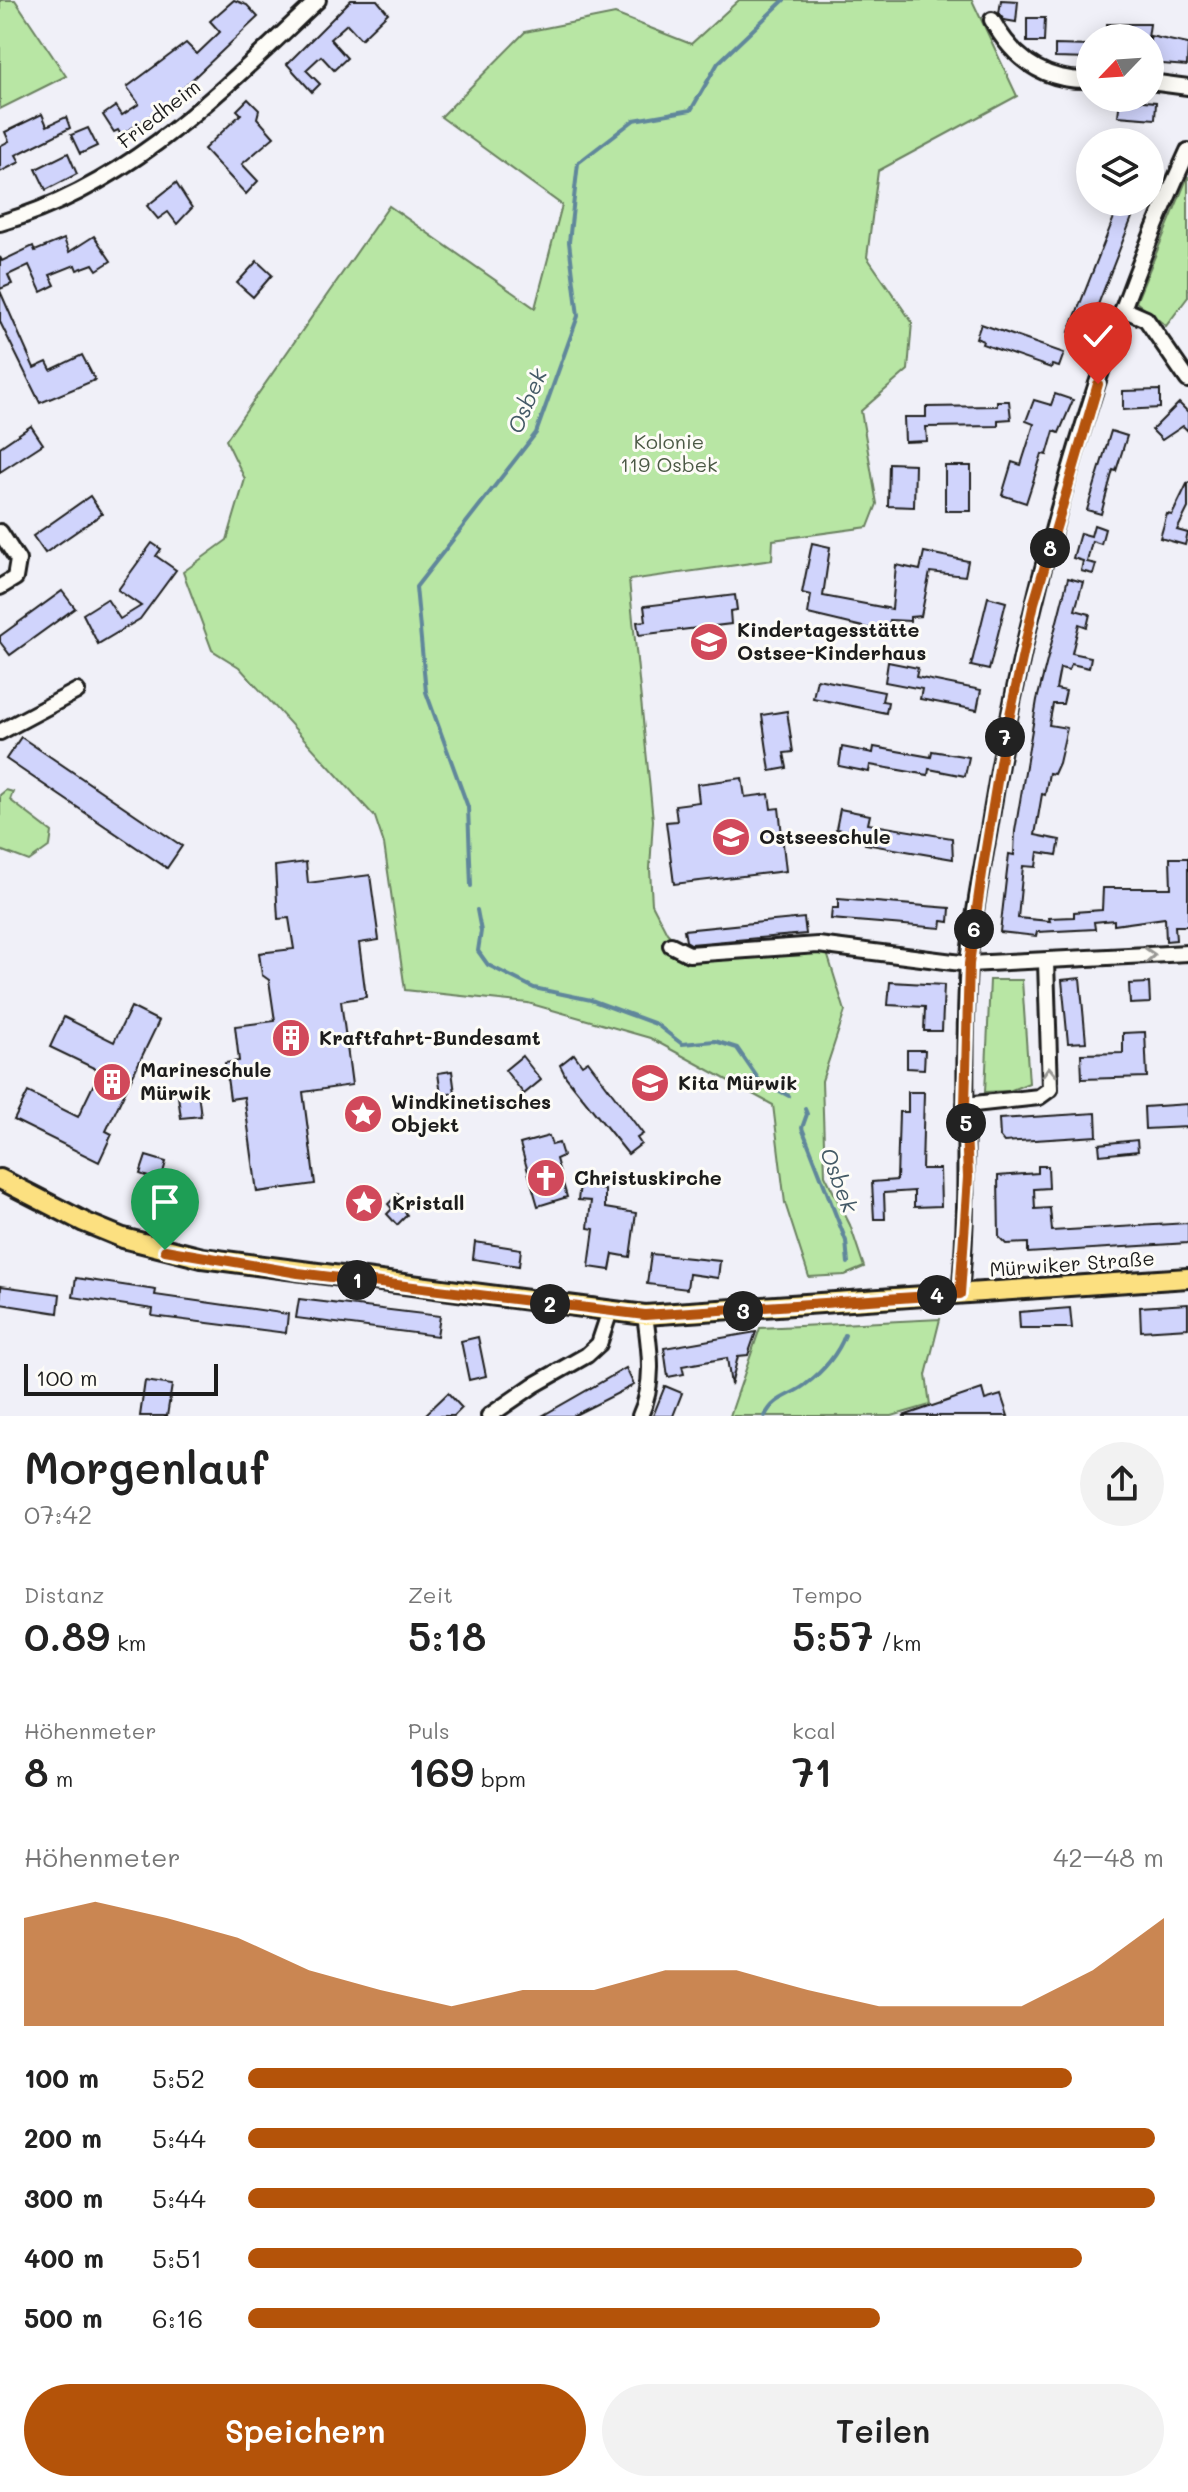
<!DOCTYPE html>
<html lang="de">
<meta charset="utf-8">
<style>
:root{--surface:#fff;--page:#f2f2f2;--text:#222;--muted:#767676;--accent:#b45309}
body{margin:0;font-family:Mali,sans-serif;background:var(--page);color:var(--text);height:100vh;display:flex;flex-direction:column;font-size:30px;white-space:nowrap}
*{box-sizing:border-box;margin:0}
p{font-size:26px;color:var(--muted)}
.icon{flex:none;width:44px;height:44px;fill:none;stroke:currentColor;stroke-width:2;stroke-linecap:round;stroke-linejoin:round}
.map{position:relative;height:1416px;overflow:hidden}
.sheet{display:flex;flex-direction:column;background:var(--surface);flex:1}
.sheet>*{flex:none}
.needle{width:52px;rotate:245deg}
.tools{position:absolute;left:1076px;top:24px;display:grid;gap:16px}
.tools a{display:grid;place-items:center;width:88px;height:88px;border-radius:50%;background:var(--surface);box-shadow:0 4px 20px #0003;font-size:40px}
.scale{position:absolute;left:24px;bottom:20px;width:194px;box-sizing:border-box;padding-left:8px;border:4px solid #1c1c1c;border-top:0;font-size:22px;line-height:28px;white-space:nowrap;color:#1c1c1c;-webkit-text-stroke:6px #fdfcf7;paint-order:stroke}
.pin{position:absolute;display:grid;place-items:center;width:68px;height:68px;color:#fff;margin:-82px -34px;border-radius:50% 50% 50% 0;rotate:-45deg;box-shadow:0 0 8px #0007}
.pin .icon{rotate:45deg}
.km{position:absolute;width:40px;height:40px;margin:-20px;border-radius:50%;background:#222;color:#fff;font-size:22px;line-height:40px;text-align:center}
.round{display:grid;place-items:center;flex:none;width:84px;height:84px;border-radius:42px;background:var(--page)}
.headline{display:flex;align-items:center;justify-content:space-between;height:136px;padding:0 24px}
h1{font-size:44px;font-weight:600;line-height:60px}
.figures{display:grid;grid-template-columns:repeat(3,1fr);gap:12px;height:136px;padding:8px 24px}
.figures div{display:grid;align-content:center}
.figures b{font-size:40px;font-weight:600}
.figures small{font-size:22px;font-weight:400}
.figures p{font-size:22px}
.chart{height:224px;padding:16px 24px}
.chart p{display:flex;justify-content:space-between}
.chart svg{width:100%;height:144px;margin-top:8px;fill:var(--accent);opacity:.7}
.button{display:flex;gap:16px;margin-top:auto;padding:16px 24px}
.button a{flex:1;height:92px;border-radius:48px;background:var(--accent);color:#fff;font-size:32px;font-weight:600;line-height:92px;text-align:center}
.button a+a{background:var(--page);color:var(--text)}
ul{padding:0 24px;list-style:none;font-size:26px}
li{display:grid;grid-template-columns:128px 96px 1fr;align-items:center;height:60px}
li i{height:20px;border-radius:10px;background:var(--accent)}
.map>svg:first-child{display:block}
</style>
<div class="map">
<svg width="1188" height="1416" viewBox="0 0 1188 1416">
<rect width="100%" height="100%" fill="#f0f0f8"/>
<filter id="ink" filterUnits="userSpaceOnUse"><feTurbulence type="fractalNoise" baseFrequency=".0125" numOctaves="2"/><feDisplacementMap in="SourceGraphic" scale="16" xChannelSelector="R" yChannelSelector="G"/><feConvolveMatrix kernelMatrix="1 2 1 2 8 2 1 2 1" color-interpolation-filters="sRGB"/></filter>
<g filter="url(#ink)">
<!-- green -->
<g fill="#b8e6a4" stroke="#6a8160" stroke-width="2">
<path d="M0,0H15L66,76L0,109Z"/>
<path d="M739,0H972L1017,96L878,171L867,257L912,322L908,370L861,411L877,504L868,527L773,540L772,560L629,580L653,820L650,869L652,904L667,933L683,949L823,940L845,1011L822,1081L825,1175L850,1225L864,1267L845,1275L809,1277L785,1203L773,1105L650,1038L528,1003L405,990L384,844L375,817L239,667L212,650L183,572L227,540L245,479L226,440L389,206L535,308L562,205L441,117L525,32L615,14L691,44Z"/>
<path d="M1188,176V297L1166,326L1136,302Z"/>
<path d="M6,790L13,792L10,800L52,832L50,846L29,861L0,850V795Z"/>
<path d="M990,980H1022L1029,1083L1009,1091L985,1092Z"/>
<path d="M940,1319L926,1375L930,1405L892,1416H730L760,1328Z"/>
</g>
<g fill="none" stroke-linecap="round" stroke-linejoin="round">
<!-- stream -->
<g stroke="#60879b" stroke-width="4">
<path d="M471,886L468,807L426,692L416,587L536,433L578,316L569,242L578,163L634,120L691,110L718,63L784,0"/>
<path d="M477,910L481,931L478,951L488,965L534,988L591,1000L656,1024L682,1044L715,1041L737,1048L759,1080L789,1096"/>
<path d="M805,1109L807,1114L802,1128L846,1241L848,1263"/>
<path d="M765,1416C774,1397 789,1397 805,1385C822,1372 837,1356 845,1335"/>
</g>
</g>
<!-- building -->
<g fill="#d0d4fc" stroke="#1c1c1c" stroke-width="2">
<path d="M234,0L247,5L258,17L161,109L121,135L118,130L114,132L103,115L116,106L122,115L139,104L127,87L186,43L197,54L220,32L210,21Z"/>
<path d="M351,0H377L388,13L361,39L347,24L330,39L347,58L334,70L321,56L306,70L320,84L312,92L287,64Z"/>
<path d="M1001,0L1018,1L1016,22L1004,20L999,14Z"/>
<path d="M1027,18H1045L1044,42H1027Z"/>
<path d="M1107,24H1150L1148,38H1106Z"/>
<path d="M1150,36L1188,44L1187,66L1150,63Z"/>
<path d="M1055,45L1090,46V59L1055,58Z"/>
<path d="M248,99L259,110L257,118L274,137L242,164L258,181L246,194L204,149L241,114L237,110Z"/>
<path d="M1120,99L1156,102L1155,119L1118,116Z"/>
<path d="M42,114L47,126L66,117L70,128L16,155L20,162L0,172V146L9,141L5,132Z"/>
<path d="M88,128L97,146L80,154L71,135Z"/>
<path d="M68,153L77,174L46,190L36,169Z"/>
<path d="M176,183L192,208L177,224L168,212L158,219L147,206Z"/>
<path d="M1120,202H1138L1085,338L1069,332Z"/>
<path d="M94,236L111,261L97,270L93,264L77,270L75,265L50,275L55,285L41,292L29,265L8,275L12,284L0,289V257L2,261L33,246L35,251L64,239L69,252Z"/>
<path d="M257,261L272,275L253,297L237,283Z"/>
<path d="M0,291L34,368L47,362L51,370L82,355L95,380L40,403L0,322Z"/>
<path d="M981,324L1064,353L1059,367L1052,365L1051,368L982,344L983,341L976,338Z"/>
<path d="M1160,390V408L1123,410V391Z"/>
<path d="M1055,394L1073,400L1059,433L1054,431L1047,455L1042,454L1026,503L1002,495L1012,462L1021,465L1034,424L1026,421L1034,400L1051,405Z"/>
<path d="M997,401H1009L1011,419L998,420V426L926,427L927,441L905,442L904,417H926V407L997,406Z"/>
<path d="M1179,403L1188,412V431L1183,426L1162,440L1152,430Z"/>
<path d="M31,426L43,444L0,472V447Z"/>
<path d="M1111,431L1127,436L1116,471L1113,470L1101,514L1087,510Z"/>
<path d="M889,463L915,464L914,507L888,506Z"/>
<rect x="945" y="466" width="26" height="45"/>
<path d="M1188,482V508L1177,530L1188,533L1185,545L1160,538L1167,514L1172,515Z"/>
<path d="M90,496L102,514L45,553L33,536Z"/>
<path d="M1094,525L1105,529L1101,544L1092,541L1087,562L1096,564L1093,574L1081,571L1083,561L1073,558L1080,533L1091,536Z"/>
<path d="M152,543L161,549L156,556L176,570L140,619L98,644L83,614L107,599L120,619L141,606L118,590Z"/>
<path d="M812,543L830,547L823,596L892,609L896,565L920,570L924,552L968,561L965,576L930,572L921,616L910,617V621L890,620L888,630L881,628L880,631L808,614L811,595L802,593Z"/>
<path d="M1068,578L1083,582L1075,610L1090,614L1087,627L1079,624L1072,653L1091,657L1089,668L1071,664L1069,670L1060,668L1056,689L1066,691L1063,704H1053L1049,725L1067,728L1059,763L1054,774L1049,773L1045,795L1042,794L1035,835L1060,840L1057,855L1038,852L1036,867L1023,866L1018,918L1050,921L1049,918L1074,917V912L1102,910L1103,888H1171L1170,858H1188V926H1175L1176,940L1166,941L1165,918L1114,925V920L1094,922L1095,929L1037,932L1036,936L1000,932L1009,854L1014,855L1015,831L1037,700Z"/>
<path d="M62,591L75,608L10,655L0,642V636Z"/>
<path d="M735,595L737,610L730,611L731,624L639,635L637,622L646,621L644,606Z"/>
<path d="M988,597L1006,602L989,670L971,666Z"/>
<path d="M888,662L918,668L916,677L981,690L977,710L920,699L922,689L885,682Z"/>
<path d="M817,679L884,692L882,701L888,702L886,713L813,698Z"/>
<path d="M787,711L793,752L784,753L787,768L770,771L762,715Z"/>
<path d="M21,737L182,846L167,868L6,759Z"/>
<path d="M842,747L873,753L874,747L931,757L932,751L969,757L965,776L929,769L928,775L870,765L869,772L839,766Z"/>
<path d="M742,778L745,797L769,794L771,809L779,808L786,871L674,884L666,822L677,821L675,805L699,802L697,784Z"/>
<path d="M840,809L870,815L868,824L952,838L953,859L865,844L867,834L836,829Z"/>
<path d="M306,862L308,883L370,875L379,940L359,943L366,997L341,1001L352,1085L303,1092L315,1184L257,1192L244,1097L230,1099L225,1063L239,1061L235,1026L275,1021L269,980L262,975L259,953L294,949L289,918L278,919L275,866Z"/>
<path d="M838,899L950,908L949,922L942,921L941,928L831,919L832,908H838Z"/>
<path d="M804,918L806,934L691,944L686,941L684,930Z"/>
<path d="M1080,978L1086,1042L1068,1043L1062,980Z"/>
<path d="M890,982L944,985L942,1031H924L925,1007L888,1005Z"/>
<path d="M1149,983L1150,1003L1130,1004L1129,984Z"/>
<path d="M131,1007L159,1021L106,1131L112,1134L99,1162L14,1120L28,1092L78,1117L100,1071L50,1047L64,1017L114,1042Z"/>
<path d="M1145,1032L1147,1077L1082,1079L1081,1054L1123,1053V1033Z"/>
<path d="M907,1050H925L924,1069L907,1068Z"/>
<path d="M574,1054L582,1065L588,1061L643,1134L637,1138L641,1144L628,1154L566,1077L560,1065Z"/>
<path d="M522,1056L541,1080L524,1094L505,1070Z"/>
<path d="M452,1071L455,1093L441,1095L438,1073Z"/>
<path d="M908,1092H924L922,1169H940L941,1206L914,1207V1191L884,1193L885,1219H874L872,1182L897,1180L899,1112H908Z"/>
<path d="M198,1093L201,1116L181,1118L178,1096Z"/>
<path d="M1188,1104V1127L1145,1129L1144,1107Z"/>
<path d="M1096,1113L1097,1136L1004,1142L1000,1137L999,1119Z"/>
<path d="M549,1136L552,1145L559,1143L563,1156L556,1159L567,1197L538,1206L520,1144Z"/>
<path d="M1137,1140L1138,1151L1100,1155L1099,1144Z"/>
<path d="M146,1156L166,1162L161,1180L175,1185L170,1202L149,1196L154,1179L140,1174Z"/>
<path d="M1038,1166H1048L1049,1188L1034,1189L1035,1209L1050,1208L1052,1231L1188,1223V1243L1028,1253V1243L1006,1244L999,1237L998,1176L1038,1173Z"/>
<path d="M581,1177L598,1179L596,1189L605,1190V1208L636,1213L630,1257L613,1254L610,1270L589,1267L594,1229L588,1228L591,1201L578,1200Z"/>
<path d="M398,1194L408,1205L403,1210L407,1215L397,1225L387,1214L392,1209L388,1204Z"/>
<path d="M475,1242L521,1249L519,1266L473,1259Z"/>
<path d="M651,1254L720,1261L718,1278L689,1274L687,1289L647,1284Z"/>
<path d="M76,1278L156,1290L155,1295L288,1314L286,1333L152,1316L153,1309L73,1297Z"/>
<path d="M1,1286L60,1294L58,1313L0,1304Z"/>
<path d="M299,1299L440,1316L437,1336L296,1318Z"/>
<path d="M1188,1304V1328L1141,1331L1140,1307Z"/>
<path d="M1070,1308L1072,1328H1020L1019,1312Z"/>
<path d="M756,1332L748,1355L738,1356L731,1385L727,1358L682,1366L684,1374L668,1377L664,1348Z"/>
<path d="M478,1337L486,1376L469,1380L461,1341Z"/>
<path d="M626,1368L634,1385L573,1416H542Z"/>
<path d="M145,1381L172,1385L167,1416H140Z"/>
<path d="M665,1386L682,1393L673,1416H653Z"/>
<path d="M982,1389L985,1400L1001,1395L1008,1416H903Z"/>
<path d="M448,1393L462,1408L454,1416H424Z"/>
</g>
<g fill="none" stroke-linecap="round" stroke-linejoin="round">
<defs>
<g id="minor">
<path d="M992,20C1013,59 1044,82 1090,80"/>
<path d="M1150,82L1188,87"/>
<path d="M0,223C130,186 222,90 318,0"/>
<path d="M1123,309L1146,319L1188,380"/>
<path d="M0,532L18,560L15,578L0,587"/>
<path d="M0,732L77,691"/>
<path d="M671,945L689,954L818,945L969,964L1188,953"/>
<path d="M965,1105L1039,1097L1050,1089L1046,962"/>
<path d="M960,1294C971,1185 961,1076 968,967C972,915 984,863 992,811C1028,592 1095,353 1188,151"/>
<path d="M489,1416L534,1385L587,1355L599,1344L610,1311"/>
<path d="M640,1416C655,1383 650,1351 645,1315"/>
</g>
<path id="major" d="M0,1179L84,1222L123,1238L202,1258L645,1315L1188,1278"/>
</defs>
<!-- minor casing -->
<use href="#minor" stroke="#1c1c1c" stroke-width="20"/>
<!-- major casing -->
<use href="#major" stroke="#1c1c1c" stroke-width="24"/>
<!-- minor -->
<use href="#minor" stroke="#fdfcf7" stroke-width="14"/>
<!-- major -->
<use href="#major" stroke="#fce080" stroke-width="18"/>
</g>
<!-- one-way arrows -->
<defs><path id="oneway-chevron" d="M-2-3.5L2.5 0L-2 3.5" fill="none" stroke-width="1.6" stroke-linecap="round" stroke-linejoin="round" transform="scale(2)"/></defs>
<g stroke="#989794">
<use href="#oneway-chevron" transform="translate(1150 955) rotate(-3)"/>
<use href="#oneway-chevron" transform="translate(1049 1072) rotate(-92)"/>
</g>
</g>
<g fill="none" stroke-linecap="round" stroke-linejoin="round" filter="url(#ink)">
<defs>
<path id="route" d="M165,1250L298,1273L645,1315L960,1294L968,1177L965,1105L969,964L982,873L1001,757L1034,603L1098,384"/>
</defs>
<!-- route casing -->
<use href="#route" stroke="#fff" stroke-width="16"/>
<!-- route -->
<use href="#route" stroke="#b45309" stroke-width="10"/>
</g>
<!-- icons -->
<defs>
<symbol id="school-disc" viewBox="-11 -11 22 22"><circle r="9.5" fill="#d1495b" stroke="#fdfcf7"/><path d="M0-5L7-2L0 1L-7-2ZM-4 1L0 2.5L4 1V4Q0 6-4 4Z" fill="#fff"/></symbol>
<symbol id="building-disc" viewBox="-11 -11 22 22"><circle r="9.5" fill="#d1495b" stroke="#fdfcf7"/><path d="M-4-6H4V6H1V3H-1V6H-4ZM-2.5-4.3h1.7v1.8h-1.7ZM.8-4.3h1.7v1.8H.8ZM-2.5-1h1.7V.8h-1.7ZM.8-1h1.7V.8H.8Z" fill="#fff"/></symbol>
<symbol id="sight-disc" viewBox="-11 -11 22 22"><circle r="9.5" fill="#d1495b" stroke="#fdfcf7"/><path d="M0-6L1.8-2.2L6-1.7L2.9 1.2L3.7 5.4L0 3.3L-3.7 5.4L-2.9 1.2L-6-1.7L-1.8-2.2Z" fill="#fff"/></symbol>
<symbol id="church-disc" viewBox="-11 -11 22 22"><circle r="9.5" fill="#d1495b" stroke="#fdfcf7"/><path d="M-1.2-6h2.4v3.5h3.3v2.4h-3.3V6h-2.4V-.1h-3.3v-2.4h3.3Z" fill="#fff"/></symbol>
</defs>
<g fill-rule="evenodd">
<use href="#school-disc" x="687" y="620" width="44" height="44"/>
<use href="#school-disc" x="709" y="815" width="44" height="44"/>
<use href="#building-disc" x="269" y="1016" width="44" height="44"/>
<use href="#building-disc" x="90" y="1060" width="44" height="44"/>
<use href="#school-disc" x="628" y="1061" width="44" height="44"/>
<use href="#sight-disc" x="341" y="1092" width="44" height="44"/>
<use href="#church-disc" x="524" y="1156" width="44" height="44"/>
<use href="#sight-disc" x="342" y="1181" width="44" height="44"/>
</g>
<g text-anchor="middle" stroke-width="6" stroke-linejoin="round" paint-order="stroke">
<!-- street labels -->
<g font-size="20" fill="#1c1c1c" stroke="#fdfcf7">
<text transform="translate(159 114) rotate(-38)" y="7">Friedheim</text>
<text transform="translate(1072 1264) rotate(-4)" y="7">Mürwiker Straße</text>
</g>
<!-- park labels -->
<g font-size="20" fill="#4b5945" stroke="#fdfcf7">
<text x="669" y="449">Kolonie<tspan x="669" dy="23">119 Osbek</tspan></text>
</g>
<!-- poi labels -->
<g font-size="20" font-weight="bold" fill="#1c1c1c" stroke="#fdfcf7" text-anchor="start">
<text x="737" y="637">Kindertagesstätte<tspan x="737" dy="23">Ostsee-Kinderhaus</tspan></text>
<text x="759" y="844">Ostseeschule</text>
<text x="319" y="1045">Kraftfahrt-Bundesamt</text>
<text x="140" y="1077">Marineschule<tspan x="140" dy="23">Mürwik</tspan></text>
<text x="678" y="1090">Kita Mürwik</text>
<text x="391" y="1109">Windkinetisches<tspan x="391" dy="23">Objekt</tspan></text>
<text x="574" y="1185">Christuskirche</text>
<text x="392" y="1210">Kristall</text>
</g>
<!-- water labels -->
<g font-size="22" font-style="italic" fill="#445a66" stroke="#fdfcf7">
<text transform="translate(527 401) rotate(-67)" y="8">Osbek</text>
<text transform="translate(839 1180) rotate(69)" y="8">Osbek</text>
</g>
</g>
</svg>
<div class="tools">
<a><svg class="needle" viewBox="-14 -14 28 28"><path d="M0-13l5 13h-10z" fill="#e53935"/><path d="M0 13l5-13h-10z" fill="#767676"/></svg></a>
<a><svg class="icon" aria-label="layers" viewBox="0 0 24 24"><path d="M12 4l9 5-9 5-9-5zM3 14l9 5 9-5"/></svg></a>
</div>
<div class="scale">100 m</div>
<div class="pin" style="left:165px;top:1250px;background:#1e9e55"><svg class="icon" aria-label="arrive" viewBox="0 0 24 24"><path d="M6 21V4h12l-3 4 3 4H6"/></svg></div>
<div class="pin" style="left:1098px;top:384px;background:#d93025"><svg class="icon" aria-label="check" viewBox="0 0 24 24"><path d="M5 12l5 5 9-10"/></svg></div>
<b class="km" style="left:357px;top:1280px">1</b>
<b class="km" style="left:550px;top:1304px">2</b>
<b class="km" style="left:743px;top:1311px">3</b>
<b class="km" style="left:937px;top:1295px">4</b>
<b class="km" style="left:966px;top:1123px">5</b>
<b class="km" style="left:974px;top:929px">6</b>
<b class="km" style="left:1005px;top:737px">7</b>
<b class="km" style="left:1050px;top:548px">8</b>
</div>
<section class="sheet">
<div class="headline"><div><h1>Morgenlauf</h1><p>07:42</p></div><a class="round"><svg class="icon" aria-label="share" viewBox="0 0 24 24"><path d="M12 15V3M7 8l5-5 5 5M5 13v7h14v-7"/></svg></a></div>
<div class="figures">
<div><p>Distanz</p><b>0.89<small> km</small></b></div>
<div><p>Zeit</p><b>5:18</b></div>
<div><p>Tempo</p><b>5:57<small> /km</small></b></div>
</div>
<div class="figures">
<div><p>Höhenmeter</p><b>8<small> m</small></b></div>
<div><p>Puls</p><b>169<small> bpm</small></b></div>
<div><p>kcal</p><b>71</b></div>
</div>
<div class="chart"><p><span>Höhenmeter</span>42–48 m</p>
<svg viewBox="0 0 160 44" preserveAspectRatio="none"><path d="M0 44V11L10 6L20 11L30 17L40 27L50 33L60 38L70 33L80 33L90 27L100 27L110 33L120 38L130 38L140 38L150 27L160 11V44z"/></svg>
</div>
<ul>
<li><b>100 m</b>5:52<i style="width:90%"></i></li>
<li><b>200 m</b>5:44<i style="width:99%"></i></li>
<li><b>300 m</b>5:44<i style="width:99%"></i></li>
<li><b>400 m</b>5:51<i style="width:91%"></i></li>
<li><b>500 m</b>6:16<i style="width:69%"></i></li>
</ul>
<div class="button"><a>Speichern</a><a>Teilen</a></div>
</section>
